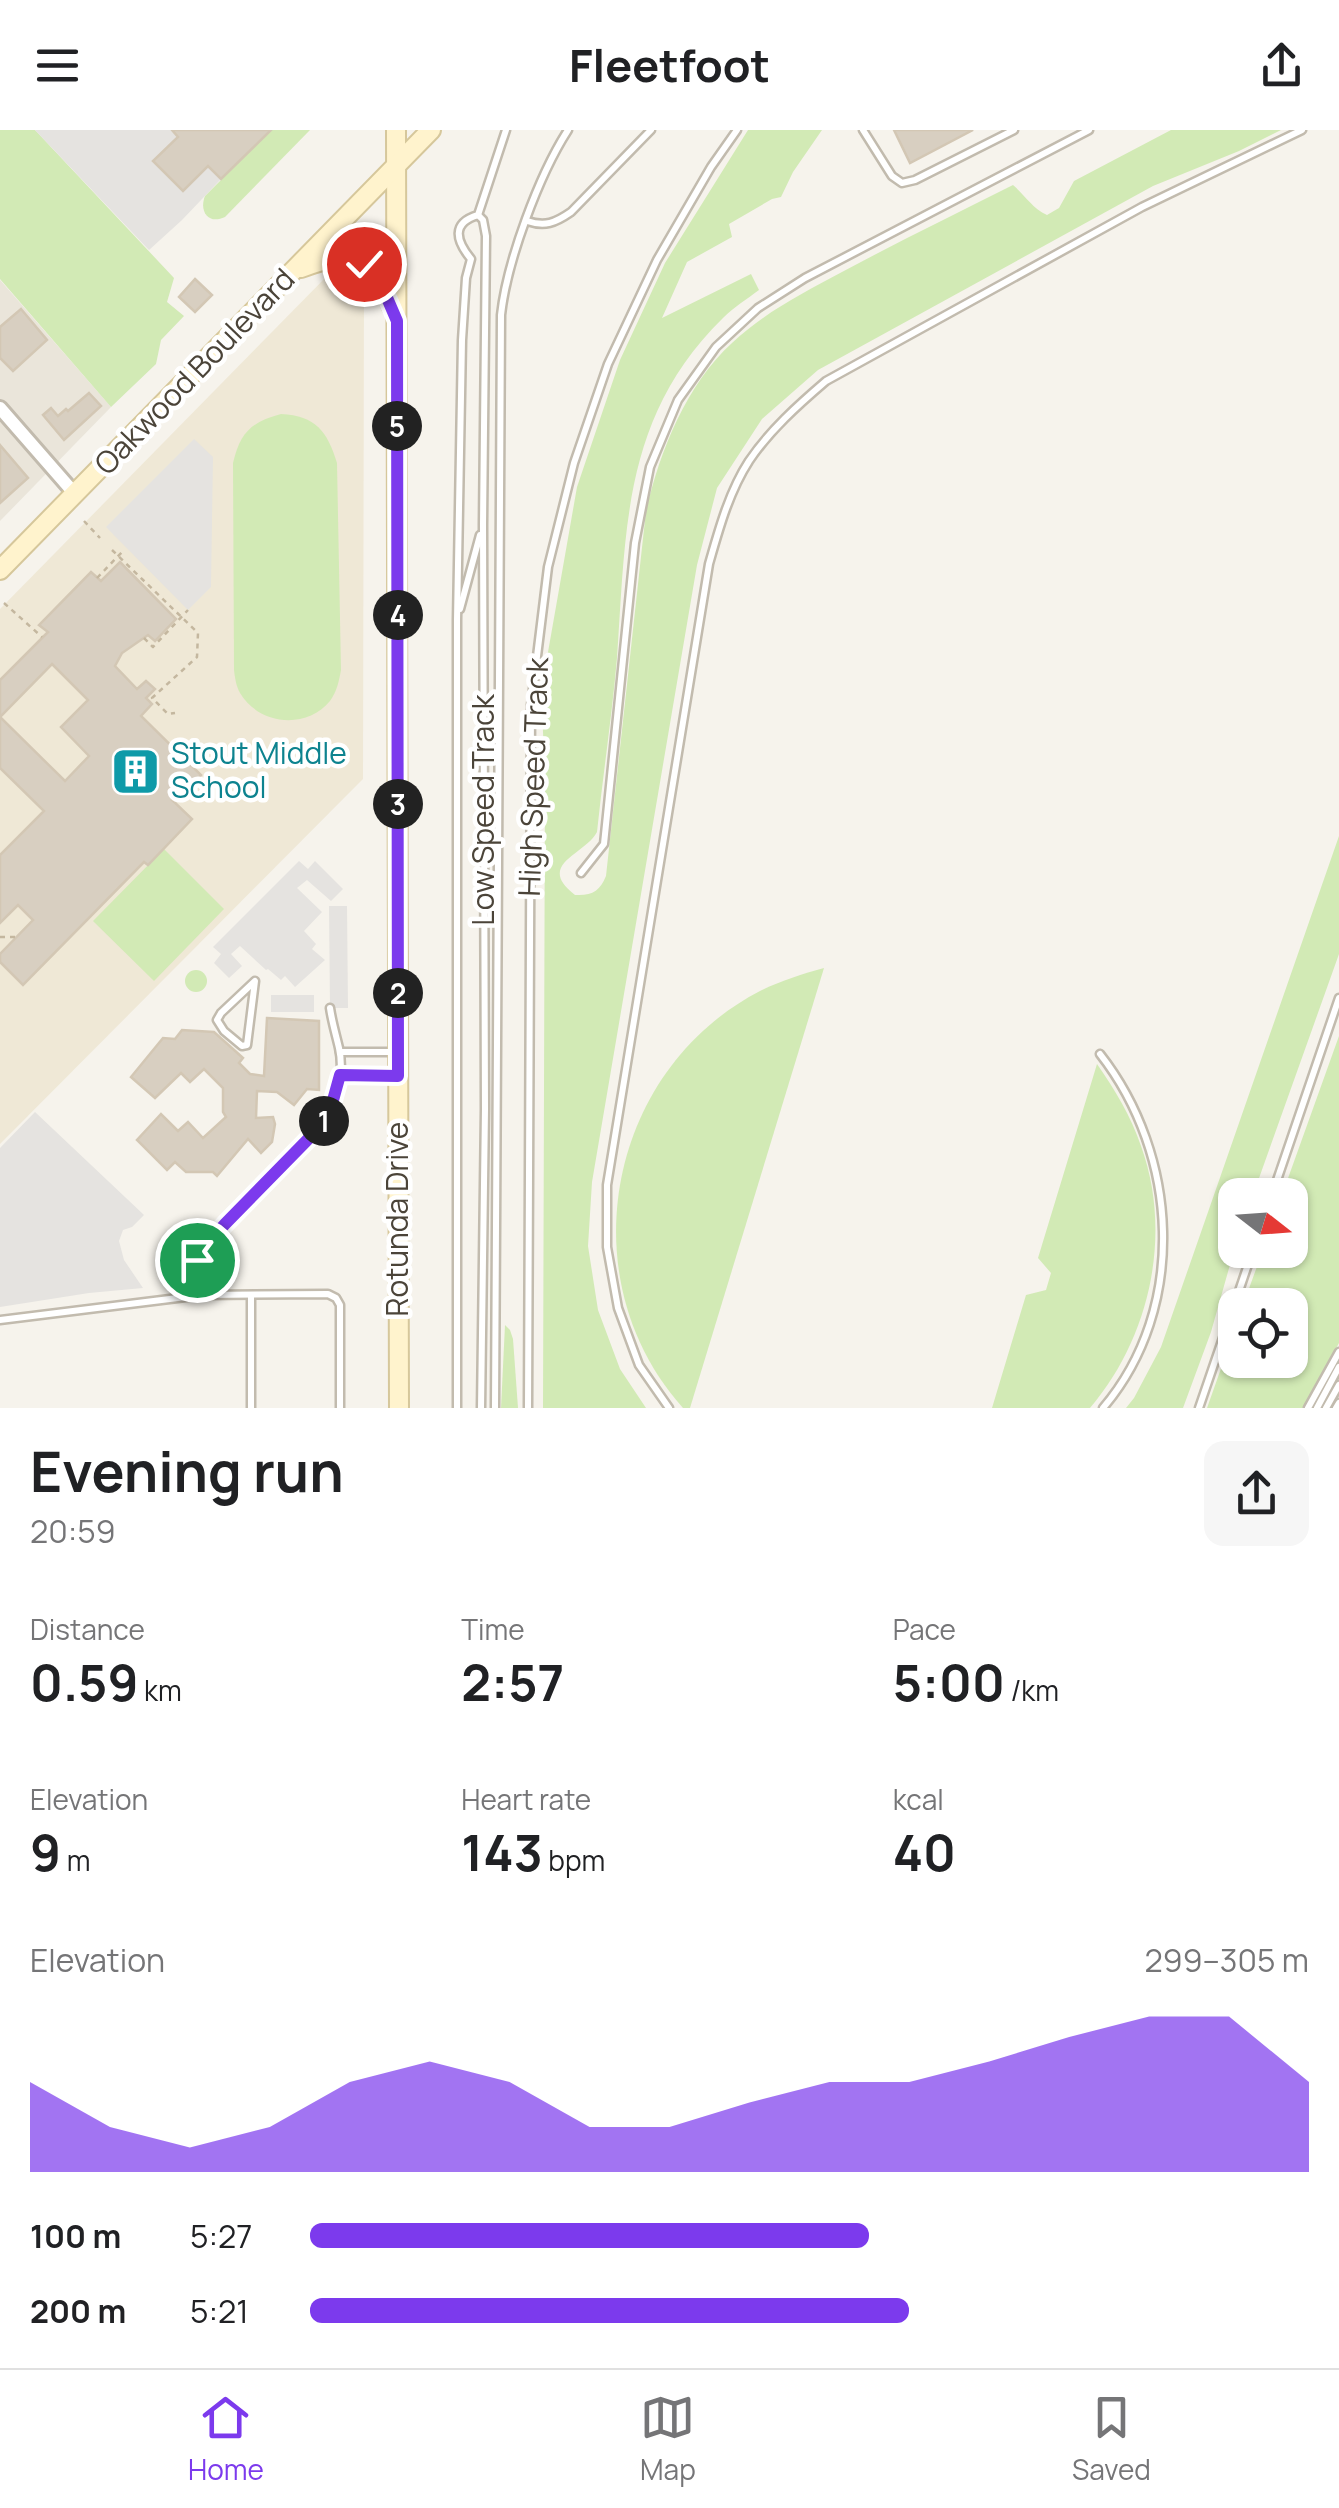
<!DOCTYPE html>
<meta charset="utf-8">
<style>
:root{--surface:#fff;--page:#f6f6f6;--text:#202124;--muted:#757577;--line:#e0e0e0;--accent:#7c3aed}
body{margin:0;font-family:Manrope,sans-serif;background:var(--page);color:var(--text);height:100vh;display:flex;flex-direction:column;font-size:38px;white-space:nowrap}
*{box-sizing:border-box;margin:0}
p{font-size:32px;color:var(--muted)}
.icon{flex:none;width:55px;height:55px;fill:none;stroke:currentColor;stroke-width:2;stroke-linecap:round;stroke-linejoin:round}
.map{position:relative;height:1278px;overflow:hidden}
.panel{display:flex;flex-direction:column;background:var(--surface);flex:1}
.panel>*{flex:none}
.needle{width:65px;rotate:107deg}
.tools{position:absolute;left:1218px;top:1048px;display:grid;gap:20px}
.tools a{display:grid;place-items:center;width:90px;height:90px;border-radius:20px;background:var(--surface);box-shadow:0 2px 8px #0004;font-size:50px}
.pin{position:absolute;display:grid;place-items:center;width:85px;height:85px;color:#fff;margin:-42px;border:5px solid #fff;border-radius:50%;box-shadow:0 2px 10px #0007}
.km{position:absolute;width:50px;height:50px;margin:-25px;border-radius:50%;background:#222;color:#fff;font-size:28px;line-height:50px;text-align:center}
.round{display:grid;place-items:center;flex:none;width:105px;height:105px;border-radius:20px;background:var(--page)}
.head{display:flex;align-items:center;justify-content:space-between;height:170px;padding:0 30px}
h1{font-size:55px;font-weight:700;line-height:75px}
.metrics{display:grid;grid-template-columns:repeat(3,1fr);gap:15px;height:170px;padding:10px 30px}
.metrics div{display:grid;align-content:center}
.metrics b{font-size:50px;font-weight:700}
.metrics small{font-size:28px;font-weight:400}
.metrics p{font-size:28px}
.chart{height:280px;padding:20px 30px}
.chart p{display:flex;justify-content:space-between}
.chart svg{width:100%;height:180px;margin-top:10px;fill:var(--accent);opacity:.7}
ul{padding:0 30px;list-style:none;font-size:32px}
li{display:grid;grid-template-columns:160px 120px 1fr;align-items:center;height:75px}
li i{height:25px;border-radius:12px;background:var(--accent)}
header{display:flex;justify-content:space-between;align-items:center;height:130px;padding:0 30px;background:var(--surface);font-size:45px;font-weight:700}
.tab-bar{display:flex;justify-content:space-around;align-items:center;height:140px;border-top:2px solid var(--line);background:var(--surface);font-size:28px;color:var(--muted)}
.tab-bar a{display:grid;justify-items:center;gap:5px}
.tab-bar .selected{color:var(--accent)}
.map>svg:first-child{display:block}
</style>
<header><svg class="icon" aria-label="menu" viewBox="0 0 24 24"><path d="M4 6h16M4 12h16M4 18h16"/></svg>Fleetfoot<svg class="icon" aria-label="share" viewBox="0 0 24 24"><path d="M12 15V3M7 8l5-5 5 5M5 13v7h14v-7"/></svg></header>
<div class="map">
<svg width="1339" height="1278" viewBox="0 0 1339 1278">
<rect width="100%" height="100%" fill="#f6f3ec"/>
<!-- residential -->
<path fill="#eae5da" d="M0,150L111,277L0,391Z"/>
<!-- education -->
<path fill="#efe8d6" d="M329,144L364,152L363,649L0,1014V479Z"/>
<!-- green -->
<g fill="#d2eab5">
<path d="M0,0H35L174,148L167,172L184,186L161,210L156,234L111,277L0,149Z"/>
<path d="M271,0H310L225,87C208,95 199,81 205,66Z"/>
<path d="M748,0H822L793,42L781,67L772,69L729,94L732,107L687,132L662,188L751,144L759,160C747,169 734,177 723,188C623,286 626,398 617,528C612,586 603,644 597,702C585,725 535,734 575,765C592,766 600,761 606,746L646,381C660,321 686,255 732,213C765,182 803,163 842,142C898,112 955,84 1013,55C1025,65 1032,78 1047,85L1059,78L1074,51L1171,0H1281L1239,21L1153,56L818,240L762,289L717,358L697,435L592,1052L588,1116L598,1180L620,1239L646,1278H543L545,642L541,562L577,357L620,230L665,133Z"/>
<path d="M281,284C316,286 327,301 337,333L341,540C339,551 337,561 330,571C306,600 259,595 240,563C236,556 235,548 234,540L233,333C240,303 251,292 281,284Z"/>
<path d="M1339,706V824L1253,1065H1235V1117L1211,1202L1183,1278H1126L1134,1268L1161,1217Z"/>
<path d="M164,719L224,779L154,851L93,791Z"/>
<path d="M824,838L690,1278H683C568,1150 606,941 760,861C780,851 802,844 824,838Z"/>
<circle cx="196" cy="851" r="11"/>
<path d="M1339,906V1213L1303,1278H1207L1235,1199V1230H1290V1175H1243L1263,1120H1290V1065H1282Z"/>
<path d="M1097,934C1115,960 1131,986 1141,1016C1173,1104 1150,1208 1090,1278H992L1026,1165L1046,1160L1051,1143L1038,1128Z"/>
<path d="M505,1195L510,1200L513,1209L518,1278H501Z"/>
</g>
<!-- parking -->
<g fill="#e5e3e0">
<path d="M35,0H172L178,7L154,31L182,61L208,36L221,49L182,90L149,120Z"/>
<path d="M194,309L213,327L211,457L188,480L106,397Z"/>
<path d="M299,731L308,739L315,731L343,759L331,771L307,750L297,758L322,782L304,801L316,814L312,819L325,830L295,857L285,846L281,850L268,839L266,840L240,816L231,824L242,836L229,848L214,833L221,824L213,817Z"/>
<path d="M329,776H347L348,878H330Z"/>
<rect x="271" y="865" width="43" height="17"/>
<path d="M35,982L144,1085L132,1097L123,1100L119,1111L124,1130L143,1158L89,1163L0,1177V1018Z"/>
</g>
<!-- building -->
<g fill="#d8cfc1" stroke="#d3c7b4" stroke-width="2.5" fill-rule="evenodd">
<path d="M172,0H271L221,49L208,36L183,61L153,31L178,7Z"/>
<path d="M894,0H973L910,33Z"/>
<path d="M195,149L212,165L195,182L179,167Z"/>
<path d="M21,179L47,210L13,241L0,228V197Z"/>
<path d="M89,263L101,276L64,310L43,285L51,278L58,286L66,279L68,281Z"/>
<path d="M0,315L28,348L0,373Z"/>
<path d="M120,432L176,489L155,511L148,505L122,523L115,536L137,559L146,551L155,559L146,568L152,574L141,586L201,645L187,660L184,657L172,670L192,689L148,735L144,732L23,855L0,832V824L33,790L18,775L0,793V725L44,681L0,638V550L48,502L39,495L91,442L101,451ZM52,534L88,570L61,597L89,626L65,651L0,587Z"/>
<path d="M267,888L319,891V960L307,959L294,975L277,962L257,961L256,988L273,987L275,994L272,1012L261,1023L248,1009L217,1046L213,1042H186L175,1032L167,1040L137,1010L161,984L178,1001L188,992L203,1008L226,987L223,982V958L204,939L190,952L181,943L155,968L131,947L163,908L175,909L182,900L214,902L243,928L239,933L250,944L264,946Z"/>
</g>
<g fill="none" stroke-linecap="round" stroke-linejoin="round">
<defs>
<g id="lane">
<path d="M863,0L892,46L902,53L915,50L1014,0"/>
<path d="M478,85L483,90L486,106L483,395L485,979L481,1278"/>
<path d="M527,91C545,97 555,93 571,82L651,0"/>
<path d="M460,479L480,405"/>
<path d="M581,743L604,714L635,413L650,337L678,270L716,217L758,178L805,148L1089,0"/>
<path d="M255,851L247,915L242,916L224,901L217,890L221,883Z"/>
<path d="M340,922H396"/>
<path d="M1100,924C1179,1025 1188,1178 1103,1278"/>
<path d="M340,945H394"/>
<path d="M1272,1065L1339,868"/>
<path d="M197,1130L210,1111L225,1095L321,996C335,973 345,945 339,918C336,905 332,892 330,878"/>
<path d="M0,1190L202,1165L328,1164L336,1168L340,1175V1278"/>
<path d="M251,1278V1165"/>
<path d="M457,1278V490L462,210L466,148L471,129C456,111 451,93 478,85L506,0"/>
<path d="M495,1278L501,185C507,131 539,45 568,0"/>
<path d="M528,1278L531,575L548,437L574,333L608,234L657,130L711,37L737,0"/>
<path d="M669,1278L639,1235L618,1178L607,1117V1055L709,434C719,399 729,362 749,331C770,300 798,275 826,251L1142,77L1302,0"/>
<path d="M1199,1278L1253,1120"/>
<path d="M1308,1278L1339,1222"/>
<path d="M1317,1278L1339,1237"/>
<path d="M1326,1278L1339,1255"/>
<path d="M1336,1278L1339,1273"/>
</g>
<path id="street" d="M0,278L75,364"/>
<g id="secondary">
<path d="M396,0L399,1278"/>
<path d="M301,138C352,119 372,124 392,177"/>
<path d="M0,440L431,0"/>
</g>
</defs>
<!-- lane casing -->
<use href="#lane" stroke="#c2bbae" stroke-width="11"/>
<!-- street casing -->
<use href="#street" stroke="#c2bbae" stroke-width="18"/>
<!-- secondary casing -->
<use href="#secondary" stroke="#d6c79b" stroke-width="22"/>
<!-- path -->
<g stroke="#c4b79f" stroke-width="2.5" stroke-dasharray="5 5" stroke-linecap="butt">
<path d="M337,144L358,149"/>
<path d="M84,391L100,408"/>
<path d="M112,420L198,503L197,527L152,568L168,584L175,583"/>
<path d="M97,448L123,421"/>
<path d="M4,473L42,507"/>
<path d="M144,508L153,517L188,480"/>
<path d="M0,807H17"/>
</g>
<!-- lane -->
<use href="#lane" stroke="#fff" stroke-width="6"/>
<!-- street -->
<use href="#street" stroke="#fff" stroke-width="12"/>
<!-- secondary -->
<use href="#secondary" stroke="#fff3cd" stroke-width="18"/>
</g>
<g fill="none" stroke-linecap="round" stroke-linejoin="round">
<defs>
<path id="route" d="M197,1130L210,1111L225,1094L321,996L330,981L340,945L398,946L397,191L375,140L364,134"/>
</defs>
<!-- route casing -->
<use href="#route" stroke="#fff" stroke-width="20"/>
<!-- route -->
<use href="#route" stroke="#7c3aed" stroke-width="12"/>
</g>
<!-- icons -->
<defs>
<symbol id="building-square" viewBox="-11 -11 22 22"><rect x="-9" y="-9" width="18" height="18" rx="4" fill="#0f9aa8" stroke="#fff"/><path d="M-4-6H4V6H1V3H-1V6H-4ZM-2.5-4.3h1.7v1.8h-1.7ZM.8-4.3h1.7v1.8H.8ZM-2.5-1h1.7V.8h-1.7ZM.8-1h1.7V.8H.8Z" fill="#fff"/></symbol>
</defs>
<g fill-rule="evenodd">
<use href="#building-square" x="108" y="614" width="55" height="55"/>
</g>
<g text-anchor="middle" stroke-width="9" stroke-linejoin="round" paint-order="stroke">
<!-- street labels -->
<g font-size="30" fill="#4b4439" stroke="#fff">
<text transform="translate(195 242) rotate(-46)" y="10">Oakwood Boulevard</text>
<text transform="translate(534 647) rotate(-88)" y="10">High Speed Track</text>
<text transform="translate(484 680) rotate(-90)" y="10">Low Speed Track</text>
<text transform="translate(398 1089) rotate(-90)" y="10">Rotunda Drive</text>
</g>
<!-- culture labels -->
<g font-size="30" fill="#0d838f" stroke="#fff" text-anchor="start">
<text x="171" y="634">Stout Middle<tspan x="171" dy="34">School</tspan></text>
</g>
</g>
</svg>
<div class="tools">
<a><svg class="needle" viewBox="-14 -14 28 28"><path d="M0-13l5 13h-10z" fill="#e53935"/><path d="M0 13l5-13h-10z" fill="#757577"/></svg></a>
<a><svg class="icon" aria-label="locate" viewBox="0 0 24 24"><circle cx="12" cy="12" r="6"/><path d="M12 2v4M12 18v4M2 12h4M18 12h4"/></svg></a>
</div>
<div class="pin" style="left:197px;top:1130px;background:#1e9e55"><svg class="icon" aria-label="arrive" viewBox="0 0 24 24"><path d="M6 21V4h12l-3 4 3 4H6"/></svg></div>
<div class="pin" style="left:364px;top:134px;background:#d93025"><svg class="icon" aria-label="check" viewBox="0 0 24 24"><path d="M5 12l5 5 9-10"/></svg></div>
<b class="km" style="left:324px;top:991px">1</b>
<b class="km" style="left:398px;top:863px">2</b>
<b class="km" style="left:398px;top:674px">3</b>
<b class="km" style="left:398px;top:485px">4</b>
<b class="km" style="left:397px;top:296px">5</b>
</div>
<section class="panel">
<div class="head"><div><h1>Evening run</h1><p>20:59</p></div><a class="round"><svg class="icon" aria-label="share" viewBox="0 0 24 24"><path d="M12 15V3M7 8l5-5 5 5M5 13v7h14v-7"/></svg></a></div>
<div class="metrics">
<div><p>Distance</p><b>0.59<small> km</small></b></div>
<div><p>Time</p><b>2:57</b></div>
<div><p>Pace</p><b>5:00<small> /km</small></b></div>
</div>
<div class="metrics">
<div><p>Elevation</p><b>9<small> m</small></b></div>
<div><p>Heart rate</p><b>143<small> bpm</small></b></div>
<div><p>kcal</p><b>40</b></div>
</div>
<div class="chart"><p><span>Elevation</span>299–305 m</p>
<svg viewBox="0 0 160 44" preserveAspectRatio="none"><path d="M0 44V22L10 33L20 38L30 33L40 22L50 17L60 22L70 33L80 33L90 27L100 22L110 22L120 17L130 11L140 6L150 6L160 22V44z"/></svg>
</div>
<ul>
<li><b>100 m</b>5:27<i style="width:56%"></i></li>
<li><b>200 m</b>5:21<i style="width:60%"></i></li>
</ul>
</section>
<nav class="tab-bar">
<a class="selected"><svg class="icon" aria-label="home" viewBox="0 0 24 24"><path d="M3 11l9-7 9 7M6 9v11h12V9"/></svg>Home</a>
<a><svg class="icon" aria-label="map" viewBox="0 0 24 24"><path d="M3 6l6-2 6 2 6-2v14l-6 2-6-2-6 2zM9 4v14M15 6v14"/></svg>Map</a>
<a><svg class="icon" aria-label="saved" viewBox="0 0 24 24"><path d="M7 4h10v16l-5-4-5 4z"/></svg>Saved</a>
</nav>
